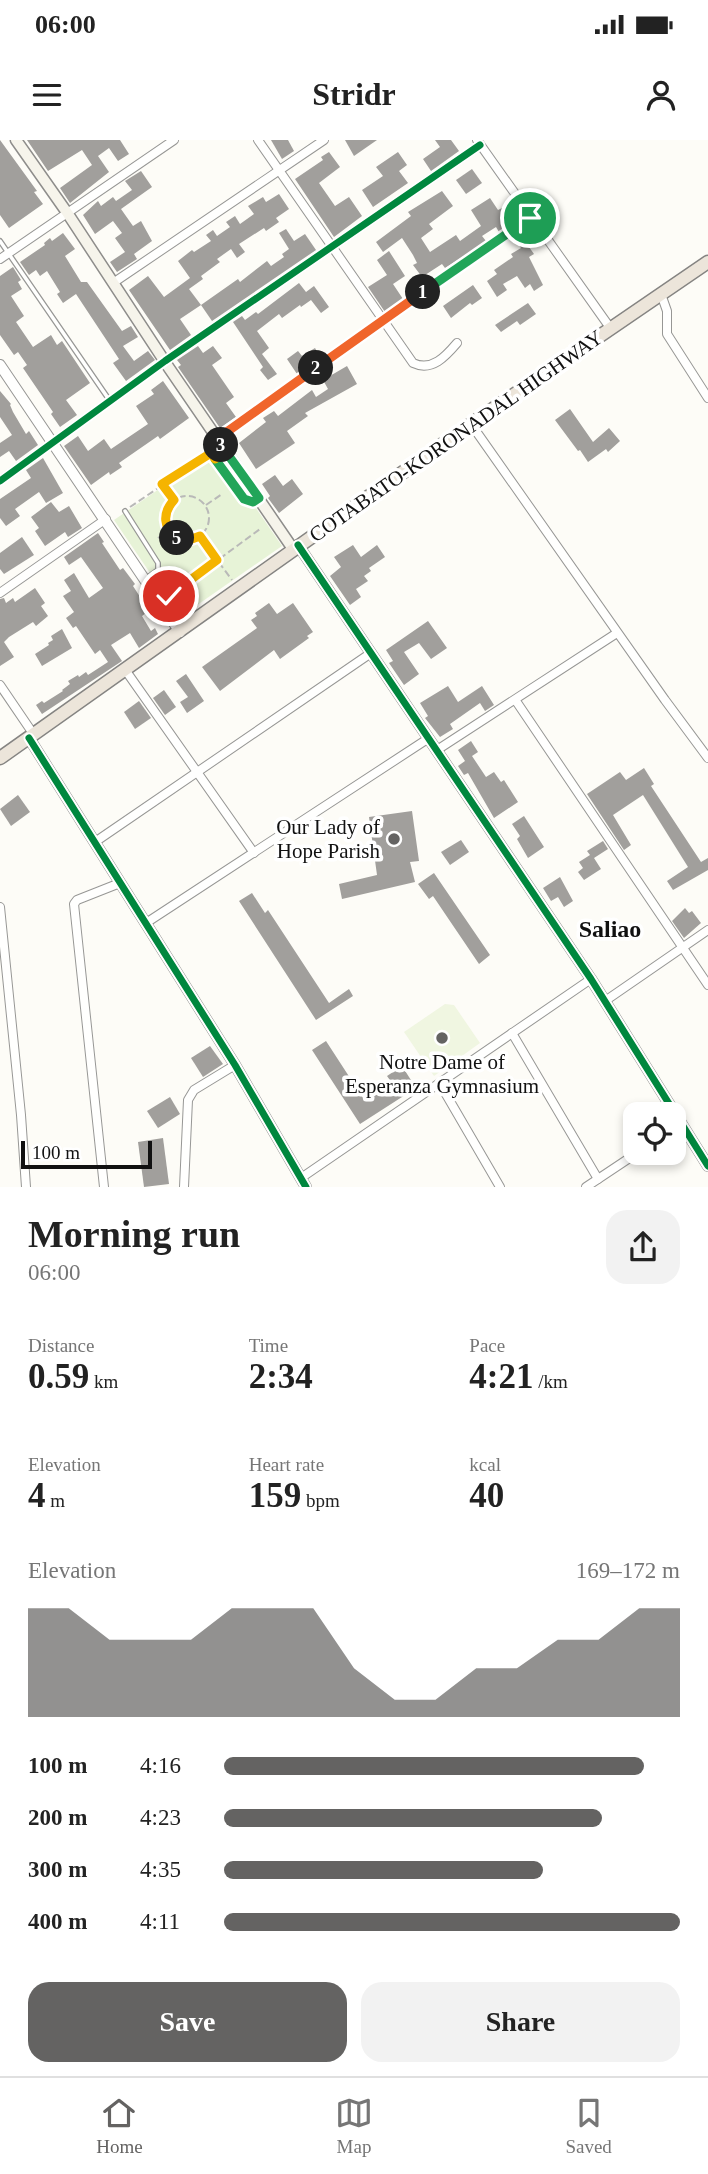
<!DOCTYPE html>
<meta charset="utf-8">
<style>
:root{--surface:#fff;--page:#f2f2f2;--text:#222;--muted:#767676;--line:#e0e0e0;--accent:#646362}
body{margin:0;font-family:"Times New Roman",serif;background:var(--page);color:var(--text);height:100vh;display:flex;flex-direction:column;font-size:26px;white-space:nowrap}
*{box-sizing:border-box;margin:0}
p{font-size:23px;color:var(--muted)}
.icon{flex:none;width:38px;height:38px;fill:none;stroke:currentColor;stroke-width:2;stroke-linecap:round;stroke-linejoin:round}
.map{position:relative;height:1047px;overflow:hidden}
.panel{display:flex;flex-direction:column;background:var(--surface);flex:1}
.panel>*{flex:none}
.buttons{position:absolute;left:623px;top:962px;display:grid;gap:14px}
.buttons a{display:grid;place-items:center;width:63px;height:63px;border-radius:14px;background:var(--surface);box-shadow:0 4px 10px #0003;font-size:35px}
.scale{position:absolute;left:21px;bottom:18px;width:131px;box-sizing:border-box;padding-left:7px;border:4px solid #111;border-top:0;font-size:19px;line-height:24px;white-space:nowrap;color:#111;-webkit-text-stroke:5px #fff;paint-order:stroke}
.pin{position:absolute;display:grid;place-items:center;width:60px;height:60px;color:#fff;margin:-30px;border:4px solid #fff;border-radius:50%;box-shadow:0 2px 7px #0007}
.km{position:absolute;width:35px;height:35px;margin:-18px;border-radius:50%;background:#222;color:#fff;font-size:19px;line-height:35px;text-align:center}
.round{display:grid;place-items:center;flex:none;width:74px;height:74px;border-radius:21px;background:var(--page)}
.head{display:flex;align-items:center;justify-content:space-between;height:119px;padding:0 28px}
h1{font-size:38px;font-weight:700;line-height:52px}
.figures{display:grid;grid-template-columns:repeat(3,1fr);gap:10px;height:119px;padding:7px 28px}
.figures div{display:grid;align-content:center}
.figures b{font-size:35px;font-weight:700}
.figures small{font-size:19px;font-weight:400}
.figures p{font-size:19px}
.chart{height:196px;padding:14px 28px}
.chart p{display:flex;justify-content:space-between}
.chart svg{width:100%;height:126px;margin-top:7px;fill:var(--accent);opacity:.7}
.button{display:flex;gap:14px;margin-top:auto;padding:14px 28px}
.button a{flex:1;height:80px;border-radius:21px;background:var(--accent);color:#fff;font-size:28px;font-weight:700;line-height:80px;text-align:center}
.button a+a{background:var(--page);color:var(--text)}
ul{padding:0 28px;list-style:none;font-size:23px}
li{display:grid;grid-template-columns:112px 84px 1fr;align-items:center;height:52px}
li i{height:18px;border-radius:9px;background:var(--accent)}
.status{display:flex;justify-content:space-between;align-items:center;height:49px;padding:0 35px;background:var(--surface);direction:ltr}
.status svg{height:19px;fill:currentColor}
header{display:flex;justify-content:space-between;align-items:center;height:91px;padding:0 28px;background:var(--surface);font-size:32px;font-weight:700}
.tabs{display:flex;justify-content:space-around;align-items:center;height:98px;border-top:2px solid var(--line);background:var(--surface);font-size:19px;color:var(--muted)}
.tabs a{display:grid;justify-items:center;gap:4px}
.tabs .current{color:var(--accent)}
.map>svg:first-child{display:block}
</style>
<div class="status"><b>06:00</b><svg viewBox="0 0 49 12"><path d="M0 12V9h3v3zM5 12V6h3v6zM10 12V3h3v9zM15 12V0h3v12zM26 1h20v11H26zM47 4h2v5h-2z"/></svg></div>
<header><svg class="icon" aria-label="menu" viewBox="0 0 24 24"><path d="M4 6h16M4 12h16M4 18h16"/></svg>Stridr<svg class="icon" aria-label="person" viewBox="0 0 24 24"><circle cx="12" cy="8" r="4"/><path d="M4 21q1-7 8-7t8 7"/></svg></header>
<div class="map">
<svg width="708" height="1047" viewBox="0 0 708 1047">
<rect width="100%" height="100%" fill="#fdfcf7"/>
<!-- green -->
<path fill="#e7f3d7" d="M216,310L282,406L180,477L114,380Z"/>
<!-- pitch -->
<path fill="#f0f6e1" d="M445,864L454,865L480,903L434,936L404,892Z"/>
<!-- building -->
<g fill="#a19f9c">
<path d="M0,0L37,51L34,52L43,64L9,88L0,75Z"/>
<path d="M27,0H120L129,14L118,21L109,8L98,16L109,32L70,63L60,48L92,25L82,10L48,31Z"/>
<path d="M271,0H288L294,11L282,19Z"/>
<path d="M345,0H377L354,16Z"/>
<path d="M435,0H451L459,11L431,31L423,19L440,7Z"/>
<path d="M329,12L340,27L319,43L335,66L349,57L362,76L334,97L295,39L323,20L321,17Z"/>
<path d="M398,12L407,25L399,31L408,43L373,67L362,50L383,36L376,27Z"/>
<path d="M472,29L482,43L466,54L456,40Z"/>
<path d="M141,31L152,47L121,69L133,86L141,81L152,101L134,114L137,119L117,132L110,122L125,112L115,98L122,93L113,81L95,94L83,75L98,61L101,66L113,57L116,61L132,50L125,41Z"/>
<path d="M442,51L453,66L429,84L433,89L421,98L430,112L456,95L460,101L481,86L471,70L490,58L498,70L502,68L512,83L499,92L496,87L482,96L486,101L475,109L445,128L442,124L422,137L413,125L417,123L413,115L402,98L383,112L376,102L411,76L408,72Z"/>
<path d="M279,54L289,69L276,78L279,82L266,91L264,88L239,104L245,112L237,118L231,109L217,119L220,122L201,136L203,139L189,149L201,165L180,179L191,195L170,210L129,150L148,136L164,157L190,138L178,121L192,110L194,112L211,101L206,95L213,90L217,96L230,87L226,82L235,76L240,84L254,74L248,66L263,57L266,62Z"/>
<path d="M286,89L294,101L305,94L316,110L212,181L201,165L238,139L240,142L267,121L271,126L284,117L282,114L289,109L279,93Z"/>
<path d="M63,93L75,109L65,116L81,142H87L122,191L131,186L138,197L123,206L134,221L148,211L155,220L126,241L113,223L119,219L76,154L63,163L57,154L60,152L47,131L40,136L36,130L29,135L20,122L45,105L44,103L50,98L52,101Z"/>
<path d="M524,100L534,114L529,117L543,145L534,151L530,144L525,148L517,136L503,144L507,150L497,157L487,141L497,134L494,130L513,117L511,114L521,108L518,104Z"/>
<path d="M389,111L405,136L393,144L403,159L385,172L368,147L387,135L377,120Z"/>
<path d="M13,127L21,140L18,142L22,149L11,156L24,176L16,182L33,207L51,195L57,205L62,201L90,243L66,260L77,275L60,287L51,274L53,272L23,228L27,225L18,212L14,215L0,195V136Z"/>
<path d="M299,143L306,152L314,146L329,167L321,173L311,160L301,167L300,165L282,178L279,174L257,191L269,208L262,214L277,234L268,240L260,230L263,227L233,182L242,176L245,180L256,172L258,174Z"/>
<path d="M473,145L482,158L472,165L470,163L451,178L443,166Z"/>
<path d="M528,163L536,174L520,185L517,181L501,192L495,185Z"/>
<path d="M198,206L203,213L213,206L222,218L212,225L234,257L226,263L236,277L220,288L178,227L181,225L177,220Z"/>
<path d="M315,208L320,217L297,234L287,219L298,211L302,216Z"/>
<path d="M347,226L357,244L305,273L308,276L287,291L295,303L256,329L239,303L266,282L263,278L274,271L278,276L312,250L316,257L328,249L323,240Z"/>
<path d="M163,241L189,278L160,299L158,296L119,323L122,327L110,335L109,332L91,345L64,306L78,296L88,311L104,299L111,309L148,284L136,266L154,254L151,250Z"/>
<path d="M0,251L11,264L10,265L13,272L26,294L29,291L38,305L16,321L9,311L0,317V303L12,295L0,277Z"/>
<path d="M570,269L593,302L609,288L620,301L608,312L606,309L588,322L580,310L578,311L555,280Z"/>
<path d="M43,318L63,353L46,363L39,352L15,369L20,376L6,386L0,378V359L31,338L26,330Z"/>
<path d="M275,335L283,346L292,339L303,354L279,373L268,358L270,356L262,344Z"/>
<path d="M51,362L59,372L69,366L82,388L68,397L65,392L45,406L35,391L39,388L31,377Z"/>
<path d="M98,393L104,402L102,403L120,430L123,428L135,444L133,446L144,463L149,460L154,467L142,476L151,491L155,488L158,494L139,508L130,493L111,505L122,521L42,574L36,565L42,561L44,563L63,551L62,550L70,544L68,541L78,535L79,537L86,532L88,535L108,522L100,510L95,514L76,486L73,488L66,478L74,472L63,456L71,451L64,440L74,433L89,458L103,448L81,417L69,425L64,417Z"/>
<path d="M22,397L34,415L4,434L0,429V413Z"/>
<path d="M353,405L361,417L377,405L385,417L369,428L371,431L364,436L368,441L356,449L361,457L350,465L330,436L341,427L334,417Z"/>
<path d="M35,448L45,463L41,466L48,476L36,486L33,482L9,497L4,502L14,517L0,526V459L4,458L6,463L13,458L15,462Z"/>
<path d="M269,463L277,474L293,463L313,492L307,496L309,498L280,519L274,510L220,551L202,527L257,488L251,480L257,476L255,473Z"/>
<path d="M428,481L447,508L431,519L419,503L404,512L419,534L404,545L389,523L393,521L386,510Z"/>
<path d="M62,489L72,508L42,526L35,514L49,505L48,503L53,500L51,496Z"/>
<path d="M186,534L204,561L187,573L180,562L188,557L176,541Z"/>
<path d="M448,546L458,562L482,546L494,565L485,571L480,563L450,584L453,589L440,597L425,578L428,576L420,563Z"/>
<path d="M164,550L176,567L165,575L153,558Z"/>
<path d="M139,561L151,578L135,589L124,572Z"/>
<path d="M471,601L478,612L472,616L486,637L494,632L501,642L504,640L518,662L494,678L468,633L464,635L458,626L465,621L458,610Z"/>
<path d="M644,628L654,644L651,646L701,722L708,718V730L673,750L667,741L688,727L643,655L613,675L631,705L624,710L587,654L620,632L626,640Z"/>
<path d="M18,655L30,672L11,686L0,669Z"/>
<path d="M412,671L419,721L410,722L415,742L342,759L339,744L377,735L369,677Z"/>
<path d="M524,676L544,707L528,718L517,699L520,696L512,684Z"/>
<path d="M461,700L469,712L450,725L441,712Z"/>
<path d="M603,701L608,709L594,718L601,729L584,740L578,732L583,728L579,722L590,715L587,711Z"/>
<path d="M434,733L490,815L479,824L433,756L429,759L418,744Z"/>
<path d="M560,737L573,761L564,767L558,757L551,761L543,748Z"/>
<path d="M252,753L265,773L268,770L329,863L349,849L353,856L316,880L239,761Z"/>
<path d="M685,768L689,773L692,771L701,783L684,798L672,781Z"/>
<path d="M326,901L365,961L392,943L387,936L402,926L416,948L360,984L312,910Z"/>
<path d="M210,906L223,924L203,937L191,918Z"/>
<path d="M170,957L180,974L158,988L147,971Z"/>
<path d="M163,998L169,1044L144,1047L138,1002Z"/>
</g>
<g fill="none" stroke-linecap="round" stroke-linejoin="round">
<defs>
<g id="service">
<path d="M0,101L110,261"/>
<path d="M211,313L244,359L253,362L257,359"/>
<path d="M125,371L158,423V430L147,438"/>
</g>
<g id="minor">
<path d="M258,0L413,223C432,232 446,216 457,203"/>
<path d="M477,0L611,189"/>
<path d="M0,119L174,0"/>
<path d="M113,143L324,0"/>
<path d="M661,154L667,171V194L708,258"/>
<path d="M471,284L665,560L708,618"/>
<path d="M217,298L530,78"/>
<path d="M0,341L165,221L480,5"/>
<path d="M0,453L106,379"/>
<path d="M126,531L254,713"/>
<path d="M0,545L34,595"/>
<path d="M516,561L708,845"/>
<path d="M437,610L617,493"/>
<path d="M95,702L371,513"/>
<path d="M0,767L21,975L26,1047"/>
<path d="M146,783L429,598"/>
<path d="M605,861L708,790"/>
<path d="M512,893L598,1039"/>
<path d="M440,944L500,1047"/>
<path d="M301,1038L591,839"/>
<path d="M104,1047L74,764L77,760L120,743"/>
<path d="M184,1047L188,960L194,950L235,925"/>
<path d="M586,1047L637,1013"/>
</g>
<g id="tertiary">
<path d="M0,225L180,492"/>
<path d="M298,405L591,839L708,1026"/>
<path d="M29,598L235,925L306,1047"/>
</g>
<path id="secondary" d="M16,0L68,74L169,228L293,409"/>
<path id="trunk" d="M0,618L471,284L708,122"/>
</defs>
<!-- service casing -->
<use href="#service" stroke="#979795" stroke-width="6"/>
<!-- minor casing -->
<use href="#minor" stroke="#979795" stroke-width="10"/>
<!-- tertiary casing -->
<use href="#tertiary" stroke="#979795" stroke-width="12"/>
<!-- secondary casing -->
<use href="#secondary" stroke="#8e8d8b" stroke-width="13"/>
<!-- trunk casing -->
<use href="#trunk" stroke="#858482" stroke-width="15"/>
<!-- path -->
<g stroke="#b9b9b8" stroke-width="2" stroke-dasharray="7 3.5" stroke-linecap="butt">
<path d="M162,344L173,360"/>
<circle cx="187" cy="378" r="22"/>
<path d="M206,365L222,354"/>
<path d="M130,367L207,315"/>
<path d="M200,397L232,440"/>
<path d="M158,398L168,391"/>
<path d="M169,456L260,389"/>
</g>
<!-- service -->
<use href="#service" stroke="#fffffe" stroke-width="3.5"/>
<!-- minor -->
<use href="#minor" stroke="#fffffe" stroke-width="8"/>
<!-- tertiary -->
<use href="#tertiary" stroke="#fffffe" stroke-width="10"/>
<!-- secondary -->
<use href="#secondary" stroke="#f6f4eb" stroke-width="10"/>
<!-- trunk -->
<use href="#trunk" stroke="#ece5da" stroke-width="12"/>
<defs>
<g id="cycleway">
<path d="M0,341L165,221L480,5"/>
<path d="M298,405L591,839L708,1026"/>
<path d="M29,598L235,925L306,1047"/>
</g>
</defs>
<!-- cycleway casing -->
<use href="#cycleway" stroke="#fff" stroke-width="11"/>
<!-- cycleway -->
<use href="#cycleway" stroke="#00873e" stroke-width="7"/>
</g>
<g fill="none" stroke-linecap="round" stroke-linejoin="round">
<defs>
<path id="split-1" d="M423,152L530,78"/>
<path id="split-2" d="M316,228L423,152"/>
<path id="split-3" d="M221,305L217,299L316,228"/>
<path id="split-4" d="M215,319L244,359L253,362L259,358L221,305"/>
<path id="split-5" d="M177,398C163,388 162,373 174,360L162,344L211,313L215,319"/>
<path id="split-6" d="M169,456L217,420L200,396L189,400L177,398"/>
</defs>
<!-- split-1 casing -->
<use href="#split-1" stroke="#fff" stroke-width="14"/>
<!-- split-2 casing -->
<use href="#split-2" stroke="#fff" stroke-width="14"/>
<!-- split-3 casing -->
<use href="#split-3" stroke="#fff" stroke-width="14"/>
<!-- split-4 casing -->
<use href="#split-4" stroke="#fff" stroke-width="14"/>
<!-- split-5 casing -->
<use href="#split-5" stroke="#fff" stroke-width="14"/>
<!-- split-6 casing -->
<use href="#split-6" stroke="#fff" stroke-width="14"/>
<!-- split-1 -->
<use href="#split-1" stroke="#22a559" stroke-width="9"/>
<!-- split-2 -->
<use href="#split-2" stroke="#f0652b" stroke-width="9"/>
<!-- split-3 -->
<use href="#split-3" stroke="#f0652b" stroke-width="9"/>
<!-- split-4 -->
<use href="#split-4" stroke="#22a559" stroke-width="9"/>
<!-- split-5 -->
<use href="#split-5" stroke="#f5b400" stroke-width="9"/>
<!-- split-6 -->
<use href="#split-6" stroke="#f5b400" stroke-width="9"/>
</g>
<!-- markers -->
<g fill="#646362" stroke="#fff" stroke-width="2.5">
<circle cx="394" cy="699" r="7"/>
<circle cx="442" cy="898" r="7"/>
</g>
<g text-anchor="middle" stroke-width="7" stroke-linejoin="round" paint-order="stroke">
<!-- street labels -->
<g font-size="21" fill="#111" stroke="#fff">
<text transform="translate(456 296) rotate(-35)" y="7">COTABATO-KORONADAL HIGHWAY</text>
</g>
<!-- poi labels -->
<g font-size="21" fill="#111" stroke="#fff" text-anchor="end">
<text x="380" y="694">Our Lady of<tspan x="380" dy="24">Hope Parish</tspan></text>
<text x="442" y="929" text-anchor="middle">Notre Dame of<tspan x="442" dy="24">Esperanza Gymnasium</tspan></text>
</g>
<!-- quarter labels -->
<g font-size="24" font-weight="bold" fill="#111" stroke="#fff">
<text x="610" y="797">Saliao</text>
</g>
</g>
</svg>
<div class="buttons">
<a><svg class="icon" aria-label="locate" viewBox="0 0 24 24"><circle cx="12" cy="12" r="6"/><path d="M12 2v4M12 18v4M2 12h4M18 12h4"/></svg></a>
</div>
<div class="scale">100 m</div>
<div class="pin" style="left:530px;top:78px;background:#1e9e55"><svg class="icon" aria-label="arrive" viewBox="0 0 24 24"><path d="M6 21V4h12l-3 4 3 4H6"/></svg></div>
<div class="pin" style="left:169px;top:456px;background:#d93025"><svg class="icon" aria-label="check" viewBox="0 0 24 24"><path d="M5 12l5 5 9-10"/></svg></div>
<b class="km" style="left:423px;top:152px">1</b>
<b class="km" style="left:316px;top:228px">2</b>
<b class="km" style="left:221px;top:305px">3</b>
<b class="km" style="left:177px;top:398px">5</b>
</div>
<section class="panel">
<div class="head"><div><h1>Morning run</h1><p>06:00</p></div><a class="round"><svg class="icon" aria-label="share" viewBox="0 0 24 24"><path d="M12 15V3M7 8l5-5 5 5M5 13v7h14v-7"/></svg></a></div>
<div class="figures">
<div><p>Distance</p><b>0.59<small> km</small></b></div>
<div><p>Time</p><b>2:34</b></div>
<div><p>Pace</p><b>4:21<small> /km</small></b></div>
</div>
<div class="figures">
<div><p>Elevation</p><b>4<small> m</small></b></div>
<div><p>Heart rate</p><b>159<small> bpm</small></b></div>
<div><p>kcal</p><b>40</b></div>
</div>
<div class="chart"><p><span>Elevation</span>169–172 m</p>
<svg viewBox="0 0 160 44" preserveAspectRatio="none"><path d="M0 44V6L10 6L20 17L30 17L40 17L50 6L60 6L70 6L80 27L90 38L100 38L110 27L120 27L130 17L140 17L150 6L160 6V44z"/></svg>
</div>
<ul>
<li><b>100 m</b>4:16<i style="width:92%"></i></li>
<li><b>200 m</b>4:23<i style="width:83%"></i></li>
<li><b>300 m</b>4:35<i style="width:70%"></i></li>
<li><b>400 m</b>4:11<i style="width:100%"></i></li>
</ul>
<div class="button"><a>Save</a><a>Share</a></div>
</section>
<nav class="tabs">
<a class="current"><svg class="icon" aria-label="home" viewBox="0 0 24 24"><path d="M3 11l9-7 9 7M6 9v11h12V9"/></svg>Home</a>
<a><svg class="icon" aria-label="map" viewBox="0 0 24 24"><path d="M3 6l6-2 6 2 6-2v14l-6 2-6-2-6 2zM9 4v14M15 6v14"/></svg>Map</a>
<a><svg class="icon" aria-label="saved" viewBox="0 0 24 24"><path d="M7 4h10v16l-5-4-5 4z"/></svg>Saved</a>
</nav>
